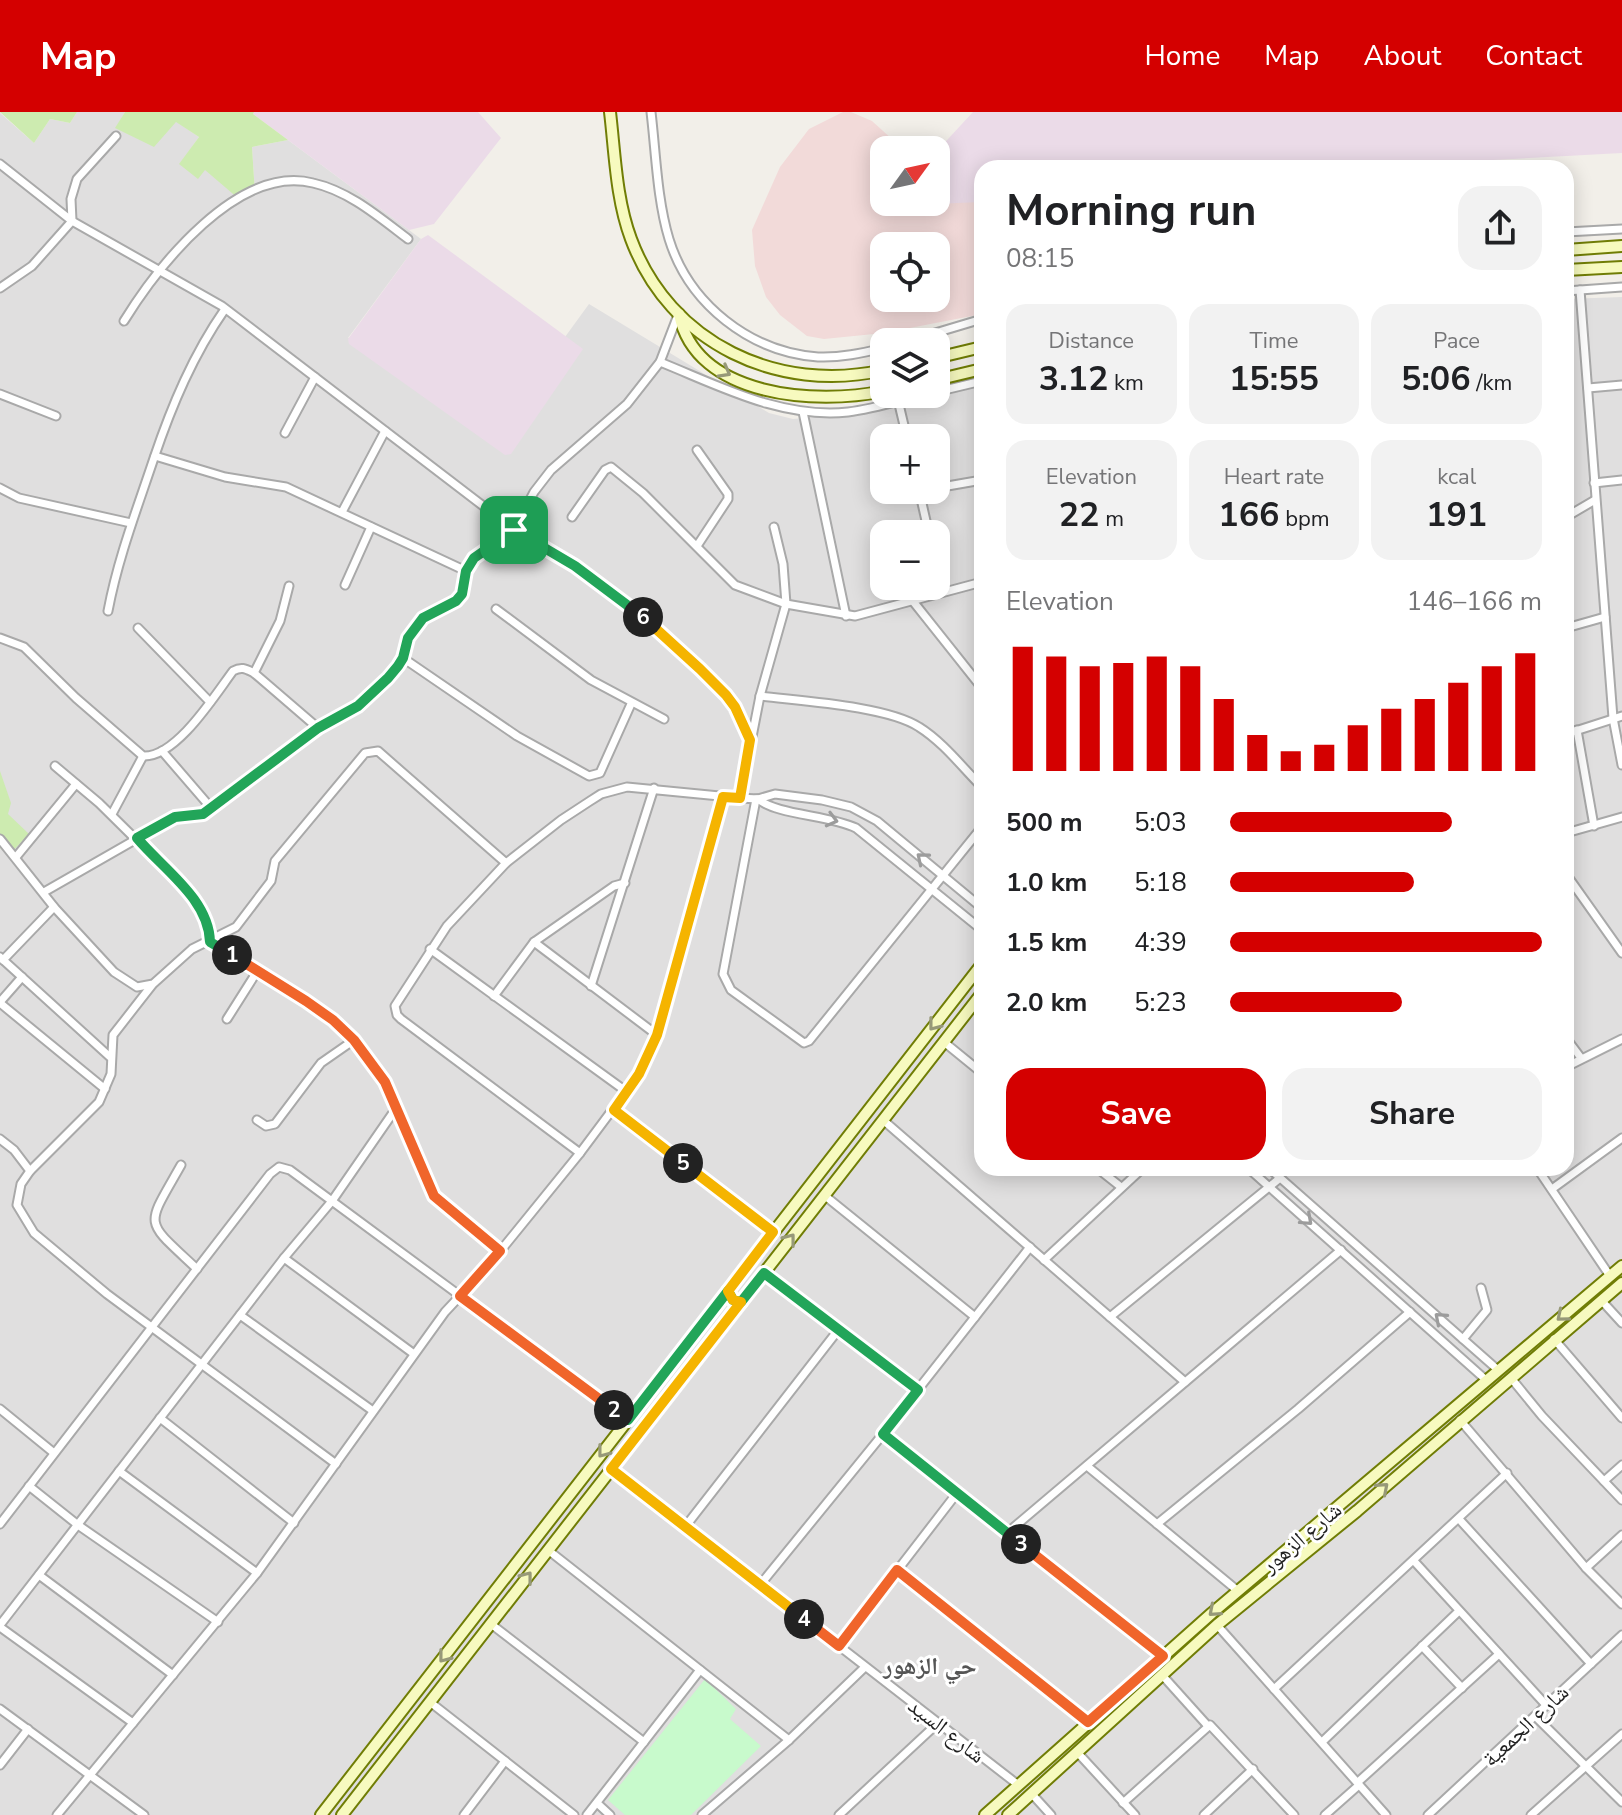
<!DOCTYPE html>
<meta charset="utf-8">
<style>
:root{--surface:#fff;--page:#f2f2f2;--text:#202124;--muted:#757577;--accent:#d40000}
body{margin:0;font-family:"Nunito Sans","Noto Naskh Arabic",sans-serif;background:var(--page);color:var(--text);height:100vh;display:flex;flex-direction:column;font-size:30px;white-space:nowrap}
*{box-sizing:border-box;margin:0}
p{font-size:26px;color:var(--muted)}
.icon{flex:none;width:44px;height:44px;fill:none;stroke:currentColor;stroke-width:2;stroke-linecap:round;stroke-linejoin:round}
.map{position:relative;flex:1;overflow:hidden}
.side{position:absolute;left:974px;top:48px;width:600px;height:1016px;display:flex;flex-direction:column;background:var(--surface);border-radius:24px;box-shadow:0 4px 20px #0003}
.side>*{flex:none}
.needle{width:52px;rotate:57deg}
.controls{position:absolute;left:870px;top:24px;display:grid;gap:16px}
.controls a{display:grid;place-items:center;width:80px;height:80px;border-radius:16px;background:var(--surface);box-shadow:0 4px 20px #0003;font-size:40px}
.pin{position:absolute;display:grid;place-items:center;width:68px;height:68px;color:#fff;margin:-34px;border-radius:16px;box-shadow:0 4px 12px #0006}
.km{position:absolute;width:40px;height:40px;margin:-20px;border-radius:50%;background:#222;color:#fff;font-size:22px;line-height:40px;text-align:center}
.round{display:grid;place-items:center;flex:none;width:84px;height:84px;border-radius:24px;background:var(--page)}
.summary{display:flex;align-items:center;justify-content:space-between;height:136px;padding:0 32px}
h1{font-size:44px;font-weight:700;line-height:60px}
.metrics{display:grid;grid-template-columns:repeat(3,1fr);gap:12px;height:136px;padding:8px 32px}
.metrics div{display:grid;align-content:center;border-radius:20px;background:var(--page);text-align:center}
.metrics b{font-size:34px;font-weight:700}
.metrics small{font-size:22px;font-weight:400}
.metrics p{font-size:22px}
.chart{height:224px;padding:16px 32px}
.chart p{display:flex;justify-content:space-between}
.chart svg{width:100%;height:144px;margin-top:8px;stroke:var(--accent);stroke-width:6}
.action{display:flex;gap:16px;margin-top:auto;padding:16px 32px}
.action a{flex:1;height:92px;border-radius:24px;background:var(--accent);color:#fff;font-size:32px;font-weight:700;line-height:92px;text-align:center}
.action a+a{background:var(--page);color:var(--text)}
ul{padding:0 32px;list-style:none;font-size:26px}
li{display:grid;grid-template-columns:128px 96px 1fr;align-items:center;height:60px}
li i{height:20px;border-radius:10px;background:var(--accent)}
header{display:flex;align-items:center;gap:48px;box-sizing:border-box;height:112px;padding:0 40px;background:var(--accent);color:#fff}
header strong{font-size:38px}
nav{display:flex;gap:44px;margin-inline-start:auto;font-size:28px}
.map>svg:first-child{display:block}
</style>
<header>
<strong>Map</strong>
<nav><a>Home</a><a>Map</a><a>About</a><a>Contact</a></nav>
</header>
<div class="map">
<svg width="1622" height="1703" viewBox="0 0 1622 1703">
<rect width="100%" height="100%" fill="#f2efe9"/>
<!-- residential -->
<path fill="#e0dfdf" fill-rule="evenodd" d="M77,0H125L116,16L177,10L199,25L180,52L204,57L255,82L252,35L288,28L421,127L348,226L582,237L565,225L589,192L769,301L793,307L851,302L982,272V1056H1566V187L1622,185V1703H0V1L34,31L50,7L70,11ZM884,326H936V378H884ZM884,422H936V474H884Z"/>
<!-- commercial -->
<path fill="#f2dad9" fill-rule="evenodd" d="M843,0H851L872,9L904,38H884V90H982V202L884,221L824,227L807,224L780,203L766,185L755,154L752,118L780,55L809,17ZM884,134H936V186H884Z"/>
<!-- industrial -->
<g fill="#ebdbe8">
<path d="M254,0H478L501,26L434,112L409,118L288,28L253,2Z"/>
<path d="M973,0H1622V41L1345,56H982V90L933,92L936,90V40Z"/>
<path d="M428,123L583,237L511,342L505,343L349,232L348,227L421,127Z"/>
</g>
<!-- grass -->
<g fill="#cdebb0">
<path d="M0,0H77L70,11L50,7L34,31Z"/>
<path d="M125,0H254L253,2L288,28L252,35L255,82L239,87L205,58L198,67L179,52L199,25L176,10L154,35L115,16Z"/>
<path d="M0,659L11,691L8,702L29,722L9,743L0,736Z"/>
</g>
<!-- park -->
<path fill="#c8facc" d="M705,1567L736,1597L730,1607L761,1634L691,1703H625L608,1688Z"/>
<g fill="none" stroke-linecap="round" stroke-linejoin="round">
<defs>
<g id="street">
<path d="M651,0C656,42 657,87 669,127C689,192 750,240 818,245C840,246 862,241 884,236"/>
<path d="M0,52L72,109L222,194L525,426L575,454L660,519L726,583L750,628"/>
<path d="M1566,120L1622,117"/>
<path d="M0,176L32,154L72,109L71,87L77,67L116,24"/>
<path d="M1580,178L1613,606L1622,653"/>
<path d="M1566,179L1622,175"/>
<path d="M124,209C158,154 238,52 313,71C349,79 379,105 408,127"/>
<path d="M905,230L982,207"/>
<path d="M660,250C720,274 781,307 848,300C874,297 901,288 926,282"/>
<path d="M1588,276L1622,273"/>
<path d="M936,280L982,269"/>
<path d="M0,282L56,304"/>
<path d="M898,288L907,326"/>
<path d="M803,300L846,504"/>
<path d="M285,321L315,265"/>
<path d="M155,344L225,365L286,375L466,459"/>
<path d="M1594,371L1622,368"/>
<path d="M0,376L19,386L131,411"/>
<path d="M936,376L982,368"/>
<path d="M919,378L929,422"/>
<path d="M342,400L385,319"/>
<path d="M572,405L605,358L611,355L643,381L735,473L786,492L855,504L982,470"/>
<path d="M1566,405L1595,388"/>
<path d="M697,434L728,387V382L697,338"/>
<path d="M936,457L941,480"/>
<path d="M345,473L371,415"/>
<path d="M912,488L982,576"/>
<path d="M496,497L591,568L664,607"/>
<path d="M108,499C118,446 137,397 154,346C172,293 193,243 225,197"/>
<path d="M138,516L210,590"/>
<path d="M1566,516L1605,505"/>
<path d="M0,526L24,535L76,586L143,644C176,646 215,583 233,559C242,554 246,557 254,561L318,616"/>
<path d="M403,546L517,624L589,664L600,661L631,592"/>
<path d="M254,561L280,509L289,474"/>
<path d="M760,584C801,589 887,594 919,615C943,630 962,655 982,675"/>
<path d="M1577,618L1594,714"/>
<path d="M1566,622L1622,604"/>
<path d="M162,639L212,697"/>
<path d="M55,654L99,691L180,771L203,799L210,816V830"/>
<path d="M740,686L760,584L786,492L783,452L774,415"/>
<path d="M756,687L723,862L731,878L804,931L809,929L982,715"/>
<path d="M758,687C777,703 829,703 856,716L982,818"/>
<path d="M112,702L143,644"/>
<path d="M1566,721L1622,705"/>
<path d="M0,727L54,795L114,860L137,875L153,872L192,837L236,815L271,769L275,749L365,641L378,639L506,751"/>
<path d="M16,745L76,672"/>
<path d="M1566,762L1622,841"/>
<path d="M44,780L175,705L198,704L212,697L318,616L358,594L388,566L403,546L408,526L423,506L456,489L462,482L466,459L474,446L514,418L534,380L551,358L627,292L660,250L678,203"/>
<path d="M210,830L306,889L354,928L385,970L434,1084L500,1139"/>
<path d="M534,830L657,923"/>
<path d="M430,837L627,980"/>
<path d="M0,845L110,945"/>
<path d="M3,848L54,795"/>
<path d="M152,873L113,923L111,962L99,990L30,1059L21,1072L17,1093L34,1121L107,1182L336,1352"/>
<path d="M591,874L654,676"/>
<path d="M494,884L534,830L614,774L625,771"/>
<path d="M0,890L22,865"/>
<path d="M0,891L105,977"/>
<path d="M227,907L258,858"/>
<path d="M1566,926L1581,946"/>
<path d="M944,930L982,961"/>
<path d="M1566,955L1622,927"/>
<path d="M614,998L773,1120"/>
<path d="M257,1008L266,1014L275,1012L321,951L354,928"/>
<path d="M883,1008L1185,1270"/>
<path d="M0,1027L14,1038L30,1059"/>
<path d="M580,1041L401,907L397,903L395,894L447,814L506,751L561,708L590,689L601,682L627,675L740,686L758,687L775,682L822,688L851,695L877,709L982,796"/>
<path d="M181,1053C145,1117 143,1106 197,1157"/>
<path d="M1097,1056L1121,1075"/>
<path d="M1248,1056L1486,1268"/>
<path d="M1269,1056L1498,1258"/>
<path d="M1537,1056L1610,1164"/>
<path d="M1552,1077L1622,1026"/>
<path d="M824,1083L975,1205"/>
<path d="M284,1146L414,1242"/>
<path d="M1044,1148L1143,1056"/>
<path d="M764,1161L918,1278"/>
<path d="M1601,1188L1622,1211"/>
<path d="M240,1203L373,1299"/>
<path d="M1110,1205L1280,1066"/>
<path d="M1463,1227L1487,1198L1481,1176"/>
<path d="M1554,1227L1622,1306"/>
<path d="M1511,1266L1542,1304L1622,1388"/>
<path d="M0,1297L54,1341"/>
<path d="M160,1306L294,1411"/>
<path d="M1460,1308L1586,1456L1622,1492"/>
<path d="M883,1322L1030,1135"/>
<path d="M1087,1354L1238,1479"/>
<path d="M611,1357L1017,1672"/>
<path d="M119,1359L257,1461"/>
<path d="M1604,1369L1622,1353"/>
<path d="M29,1374L78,1413L218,1510"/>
<path d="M1459,1407L1591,1552"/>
<path d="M0,1412L270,1062L279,1055L290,1058L628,1308"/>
<path d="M1157,1412L1298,1297L1410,1200"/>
<path d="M685,1415L839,1217"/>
<path d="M1007,1421L1341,1138"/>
<path d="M548,1438L789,1628"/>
<path d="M1414,1449L1546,1593"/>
<path d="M1586,1456L1622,1423"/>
<path d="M897,1458L1088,1610"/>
<path d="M39,1463L173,1563"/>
<path d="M760,1473L883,1322L1163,1544"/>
<path d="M491,1512L644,1630"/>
<path d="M0,1513L284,1146L332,1089L397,995"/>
<path d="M1217,1513L1386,1703"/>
<path d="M0,1515L133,1611"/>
<path d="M839,1534L957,1381"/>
<path d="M1422,1534L1462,1576"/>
<path d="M1162,1563L1207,1613"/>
<path d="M1274,1577L1507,1361"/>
<path d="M430,1590L574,1703"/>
<path d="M0,1597L144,1703"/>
<path d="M1535,1604L1622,1690"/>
<path d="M1322,1630L1459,1499"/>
<path d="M1077,1640L1135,1703"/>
<path d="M0,1653L28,1617"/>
<path d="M1358,1670L1499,1542"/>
<path d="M1031,1681L1051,1703"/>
<path d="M597,1691L610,1703"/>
<path d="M1123,1691L1210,1613L1294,1703"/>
<path d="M57,1703L257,1461L445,1200L489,1153L580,1041L639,962L657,923L723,685"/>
<path d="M464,1703L505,1649"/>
<path d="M587,1703L700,1558"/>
<path d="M702,1703L789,1628L865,1555"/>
<path d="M839,1703L938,1611"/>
<path d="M1204,1703L1253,1657"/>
<path d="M1325,1703L1359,1673"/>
<path d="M1428,1703L1622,1523"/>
<path d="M1531,1703L1622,1622"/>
</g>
<g id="secondary">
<path d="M610,0C615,42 616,87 631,127C670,232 778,282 884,258"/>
<path d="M1566,138L1622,134"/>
<path d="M1566,158L1622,155"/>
<path d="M679,202C696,286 817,293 884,279"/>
<path d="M936,246L982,235"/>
<path d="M936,268L982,257"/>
<path d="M321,1703L982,852"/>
<path d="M342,1703L982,881"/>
<path d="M985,1703L1212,1501L1622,1154"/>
<path d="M1008,1703L1217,1513L1357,1399L1622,1171"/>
</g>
</defs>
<!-- street casing -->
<use href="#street" stroke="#a9a9a9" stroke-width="11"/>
<!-- secondary casing -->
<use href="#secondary" stroke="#707d05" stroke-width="14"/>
<!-- street -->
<use href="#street" stroke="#fff" stroke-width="7"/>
<!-- secondary -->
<use href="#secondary" stroke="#f7fabf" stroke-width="10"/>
</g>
<!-- one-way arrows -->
<defs><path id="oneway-chevron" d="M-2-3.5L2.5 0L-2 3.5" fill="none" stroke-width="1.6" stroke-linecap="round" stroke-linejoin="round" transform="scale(2)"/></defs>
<g stroke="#979978">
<use href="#oneway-chevron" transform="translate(725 260) rotate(29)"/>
<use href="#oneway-chevron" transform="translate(934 913) rotate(128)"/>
<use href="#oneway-chevron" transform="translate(790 1127) rotate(-52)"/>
<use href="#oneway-chevron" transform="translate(1562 1204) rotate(140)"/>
<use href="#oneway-chevron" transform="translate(603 1340) rotate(128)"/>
<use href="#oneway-chevron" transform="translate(1383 1376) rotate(-41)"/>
<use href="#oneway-chevron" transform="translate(527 1465) rotate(-52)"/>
<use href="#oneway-chevron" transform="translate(1214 1499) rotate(139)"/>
<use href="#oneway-chevron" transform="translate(444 1545) rotate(128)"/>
</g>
<g stroke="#9c9c9c">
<use href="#oneway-chevron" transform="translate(832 708) rotate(15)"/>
<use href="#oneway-chevron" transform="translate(922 746) rotate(-140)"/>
<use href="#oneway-chevron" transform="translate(1307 1108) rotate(42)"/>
<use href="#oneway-chevron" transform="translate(1440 1206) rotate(-139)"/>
</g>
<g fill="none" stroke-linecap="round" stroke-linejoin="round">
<defs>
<path id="split-1" d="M232,843L210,830C209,787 163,757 137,726L175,705L203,702L318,616L358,594L388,566L398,554L403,546L408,526L423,506L456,489L462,482L466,459L474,446L514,418"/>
<path id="split-2" d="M232,843L306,889L333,908L354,928L385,970L434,1084L500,1139L460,1184L614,1298"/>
<path id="split-3" d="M614,1298L628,1308L728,1179L733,1188L741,1190L764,1161L918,1278L883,1322L1021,1432"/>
<path id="split-4" d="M804,1507L839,1534L897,1458L1088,1610L1163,1544L1021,1432"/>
<path id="split-5" d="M683,1051L773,1120L728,1179L733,1188L741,1190L611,1357L804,1507"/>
<path id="split-6" d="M643,505L700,557L726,583L735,595L750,628L740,686L723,685L657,923L639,962L614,998L683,1051"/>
<path id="split-7" d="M514,418L575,454L643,505"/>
</defs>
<!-- split-1 casing -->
<use href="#split-1" stroke="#fff" stroke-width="16"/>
<!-- split-2 casing -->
<use href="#split-2" stroke="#fff" stroke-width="16"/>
<!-- split-3 casing -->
<use href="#split-3" stroke="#fff" stroke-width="16"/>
<!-- split-4 casing -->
<use href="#split-4" stroke="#fff" stroke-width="16"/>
<!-- split-5 casing -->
<use href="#split-5" stroke="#fff" stroke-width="16"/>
<!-- split-6 casing -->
<use href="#split-6" stroke="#fff" stroke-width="16"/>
<!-- split-7 casing -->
<use href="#split-7" stroke="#fff" stroke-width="16"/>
<!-- split-1 -->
<use href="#split-1" stroke="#22a559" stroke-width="10"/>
<!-- split-2 -->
<use href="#split-2" stroke="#f0652b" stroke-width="10"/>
<!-- split-3 -->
<use href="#split-3" stroke="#22a559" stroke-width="10"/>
<!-- split-4 -->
<use href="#split-4" stroke="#f0652b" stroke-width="10"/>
<!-- split-5 -->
<use href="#split-5" stroke="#f5b400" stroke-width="10"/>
<!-- split-6 -->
<use href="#split-6" stroke="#f5b400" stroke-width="10"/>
<!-- split-7 -->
<use href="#split-7" stroke="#22a559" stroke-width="10"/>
</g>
<g text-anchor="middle" stroke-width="6" stroke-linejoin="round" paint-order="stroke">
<!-- street labels -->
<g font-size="22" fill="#222" stroke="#fff">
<text transform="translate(1301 1425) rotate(-40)" y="8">شارع الزهور</text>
<text transform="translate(1525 1613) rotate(-43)" y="8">شارع الجمعية</text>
<text transform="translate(947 1618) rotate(38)" y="8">شارع السيد</text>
</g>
<!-- neighbourhood labels -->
<g font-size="24" font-weight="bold" fill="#555" stroke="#fff">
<text x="930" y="1562">حي الزهور</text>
</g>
</g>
</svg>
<div class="controls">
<a><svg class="needle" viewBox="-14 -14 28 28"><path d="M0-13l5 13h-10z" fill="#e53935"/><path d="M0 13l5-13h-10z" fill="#757577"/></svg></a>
<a><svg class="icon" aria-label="locate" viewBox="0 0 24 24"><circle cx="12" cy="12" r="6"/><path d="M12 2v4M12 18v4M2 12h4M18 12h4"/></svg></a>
<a><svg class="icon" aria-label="layers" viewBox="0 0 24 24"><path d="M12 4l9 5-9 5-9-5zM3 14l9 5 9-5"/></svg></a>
<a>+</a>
<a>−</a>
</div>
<div class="pin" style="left:514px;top:418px;background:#1e9e55"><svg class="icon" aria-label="arrive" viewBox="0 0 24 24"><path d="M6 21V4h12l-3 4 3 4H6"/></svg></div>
<b class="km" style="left:232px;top:843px">1</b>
<b class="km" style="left:614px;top:1298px">2</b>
<b class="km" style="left:1021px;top:1432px">3</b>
<b class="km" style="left:804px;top:1507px">4</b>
<b class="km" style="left:683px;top:1051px">5</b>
<b class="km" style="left:643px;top:505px">6</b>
<section class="side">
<div class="summary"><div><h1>Morning run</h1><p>08:15</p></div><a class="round"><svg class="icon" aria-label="share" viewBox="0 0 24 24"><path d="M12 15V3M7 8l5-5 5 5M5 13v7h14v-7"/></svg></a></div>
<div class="metrics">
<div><p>Distance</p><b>3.12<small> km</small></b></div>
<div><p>Time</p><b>15:55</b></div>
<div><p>Pace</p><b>5:06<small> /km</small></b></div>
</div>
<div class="metrics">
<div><p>Elevation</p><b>22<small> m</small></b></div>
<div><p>Heart rate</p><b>166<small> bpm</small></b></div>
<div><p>kcal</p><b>191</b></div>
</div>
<div class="chart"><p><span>Elevation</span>146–166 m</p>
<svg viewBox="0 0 160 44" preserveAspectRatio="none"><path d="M5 44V6M15 44V9M25 44V12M35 44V11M45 44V9M55 44V12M65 44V22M75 44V33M85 44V38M95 44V36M105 44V30M115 44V25M125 44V22M135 44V17M145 44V12M155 44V8"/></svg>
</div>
<ul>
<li><b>500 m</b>5:03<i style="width:71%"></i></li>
<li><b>1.0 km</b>5:18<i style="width:59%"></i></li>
<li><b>1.5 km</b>4:39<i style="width:100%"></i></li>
<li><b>2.0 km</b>5:23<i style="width:55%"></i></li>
</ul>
<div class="action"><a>Save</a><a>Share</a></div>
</section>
</div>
